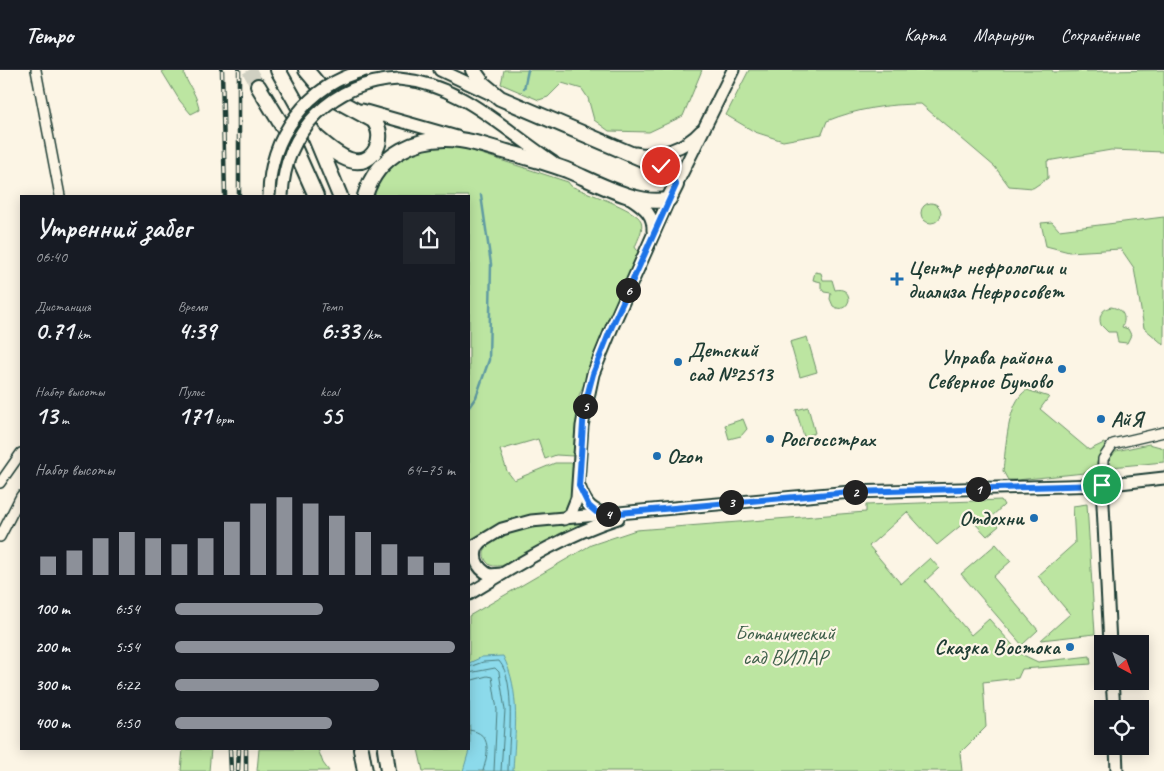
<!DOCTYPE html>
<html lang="ru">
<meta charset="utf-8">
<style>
:root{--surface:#171b24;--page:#20242c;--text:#f1f3f6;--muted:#9ea1a6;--line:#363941;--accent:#8c9099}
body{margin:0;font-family:Caveat,sans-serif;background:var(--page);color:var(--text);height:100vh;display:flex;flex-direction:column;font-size:19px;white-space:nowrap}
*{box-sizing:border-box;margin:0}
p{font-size:16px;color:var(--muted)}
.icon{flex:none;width:28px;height:28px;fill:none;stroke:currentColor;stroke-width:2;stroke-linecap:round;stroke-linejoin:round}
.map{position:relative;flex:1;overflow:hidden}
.side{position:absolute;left:20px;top:125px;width:450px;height:555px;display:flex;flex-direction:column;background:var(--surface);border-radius:0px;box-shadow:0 2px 12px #0003}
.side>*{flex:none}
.needle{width:32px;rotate:139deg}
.tools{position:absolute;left:1094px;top:565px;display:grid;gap:10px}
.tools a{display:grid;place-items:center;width:55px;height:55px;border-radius:0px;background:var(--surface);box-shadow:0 2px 12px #0003;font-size:25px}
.pin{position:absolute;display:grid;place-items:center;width:42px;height:42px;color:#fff;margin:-21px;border:2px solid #fff;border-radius:50%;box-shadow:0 1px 5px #0007}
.km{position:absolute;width:25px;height:25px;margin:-12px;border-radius:50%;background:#222;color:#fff;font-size:14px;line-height:25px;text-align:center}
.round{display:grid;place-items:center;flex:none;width:52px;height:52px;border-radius:0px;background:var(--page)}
.headline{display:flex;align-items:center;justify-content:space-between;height:85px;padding:0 15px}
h1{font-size:28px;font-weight:600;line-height:38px}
.stats{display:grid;grid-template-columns:repeat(3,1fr);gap:8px;height:85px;padding:5px 15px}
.stats div{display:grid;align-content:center}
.stats b{font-size:25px;font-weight:600}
.stats small{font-size:14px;font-weight:400}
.stats p{font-size:14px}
.chart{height:140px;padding:10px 15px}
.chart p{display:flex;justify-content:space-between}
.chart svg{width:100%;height:90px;margin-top:5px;stroke:var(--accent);stroke-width:6}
ul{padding:0 15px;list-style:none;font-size:16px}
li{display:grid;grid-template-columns:80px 60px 1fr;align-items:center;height:38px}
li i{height:12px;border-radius:6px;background:var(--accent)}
header{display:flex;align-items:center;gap:30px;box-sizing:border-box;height:70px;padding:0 25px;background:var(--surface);border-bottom:1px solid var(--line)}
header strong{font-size:24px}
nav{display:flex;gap:28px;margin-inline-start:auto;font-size:18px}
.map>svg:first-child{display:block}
</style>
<header>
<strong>Tempo</strong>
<nav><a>Карта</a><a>Маршрут</a><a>Сохранённые</a></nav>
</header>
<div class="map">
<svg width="1164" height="701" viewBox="0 0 1164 701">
<rect width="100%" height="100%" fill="#fcf5e5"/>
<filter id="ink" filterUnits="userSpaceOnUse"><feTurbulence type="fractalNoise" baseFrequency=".02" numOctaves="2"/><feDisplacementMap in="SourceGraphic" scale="10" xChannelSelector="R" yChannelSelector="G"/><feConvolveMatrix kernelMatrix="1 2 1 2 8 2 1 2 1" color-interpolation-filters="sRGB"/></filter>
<g filter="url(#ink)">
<!-- green -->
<g fill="#bce5a1" stroke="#6e916a">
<path d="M161,0H186L184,4C189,17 198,26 199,40L191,44L180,31Z"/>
<path d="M504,0H702L683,46L649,62L609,61L594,50L588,28L582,19L562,13L548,27L539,30L501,14Z"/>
<path d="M749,0H1052L1053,2L1164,0V82L1111,80L1047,91L1048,108L1033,118L1009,116L995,97L921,34C889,34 856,39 827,51L822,64L783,71L755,62L726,45Z"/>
<path d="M430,74L460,77L568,112L571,116C584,122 636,139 641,151C644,159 638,169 635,177L638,182L578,328L573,386L556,385L545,389L538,369L500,380L507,401L514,410L555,393H574C575,407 578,432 565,441C558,447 544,445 535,446C512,448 487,457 469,473V126H372C384,92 399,88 430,74Z"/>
<circle cx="931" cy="143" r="10"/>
<path d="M1164,147V275L1144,258L1134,198L1121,179L1069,182L1046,176L1041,153L1052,152L1059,160Z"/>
<path d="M815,202L821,203L823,210H832L835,220C843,218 849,222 849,230C847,238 840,241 833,236L830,229L831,223L824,222L821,218V212L813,210Z"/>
<path d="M1111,237C1123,239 1127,247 1122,257L1128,259L1131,265L1127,273L1118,272L1116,262H1108L1101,255C1098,246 1102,239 1111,237Z"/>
<path d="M807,267L817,302L800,307L790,272Z"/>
<path d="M1027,320L1049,327L1040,339L1089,380L1104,373L1106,377L1099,386L1094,402L1017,410H1008L1003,401C1006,379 1007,331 1027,320Z"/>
<path d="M808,337L815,363L804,367L796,340Z"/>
<path d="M743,349L747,359L741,366L729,369L725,355Z"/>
<path d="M1149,374L1164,378V392L1111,397L1110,388L1116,381Z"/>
<path d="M1001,430L1004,435L991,447L999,456L987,466L970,448L937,475L907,442L869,476L901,514L930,488L939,498L925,511L971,565L989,549L1021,584L1038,592L1090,586L1091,594L1022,599L1018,608L983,612L986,657L960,683L962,701H423L418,679H469V546L591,475L636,460L866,442V435Z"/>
<path d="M1087,434L1095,564L1041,570L1070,544L1038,506L1075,473L1073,436Z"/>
<path d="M584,453C576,457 567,460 559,464C542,474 508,502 490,495C484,490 482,484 486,478C504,454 557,453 584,453Z"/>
<path d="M996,474L1011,491L993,507L1038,560L1022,575L961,504Z"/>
<path d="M183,679H211L209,701H181Z"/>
<path d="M259,679H318L323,693L329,701H257Z"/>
</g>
<!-- water -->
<path fill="#8cdaeb" stroke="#609ba2" d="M503,586C521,621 515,663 513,701H463L470,677L469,593L482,587Z"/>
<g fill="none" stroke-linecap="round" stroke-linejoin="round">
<!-- shore -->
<g stroke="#4b7c7d" stroke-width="1">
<path d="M469,597L483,592L499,591C517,611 508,675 508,701"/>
<path d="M469,603L495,598L499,602L505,640L501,701"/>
<path d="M469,611L487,606L492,607L497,640L494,701"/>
<path d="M469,660C493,663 488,684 483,701"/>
</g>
<!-- stream -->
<g stroke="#609ba2" stroke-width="2.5">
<path d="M524,19L528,0"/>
<path d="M469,337L476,327L489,290L491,194L481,125"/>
</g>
<!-- primary-tunnel -->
<path stroke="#d0d0c2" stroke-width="14" stroke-dasharray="14 7" stroke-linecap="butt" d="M249,0L258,16"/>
<defs>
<g id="street">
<path d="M36,0L60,126"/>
<path d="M0,413L21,383"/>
<path d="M1102,415L1103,389L1113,374L1164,362"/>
<path d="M0,467L21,426"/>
</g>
<g id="secondary">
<path d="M440,0L491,24"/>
<path d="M399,9C461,14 503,59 553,92"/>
<path d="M362,40L457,67"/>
<path d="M636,83C658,88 686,78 701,61"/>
<path d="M676,115L733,0"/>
<path d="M632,129C644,137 654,145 653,161"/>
<path d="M1102,415L1110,574"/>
<path d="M579,416C584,430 589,440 604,443"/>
<path d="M564,449L571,443L577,428L582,356L593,304L613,255L669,129"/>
<path d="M481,472C470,484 476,498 490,505L502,504"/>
<path d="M469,479L502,459L531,451L851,422L1102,415L1164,408"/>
<path d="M469,524C517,495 564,465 618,448"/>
<path d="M1112,611L1114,639"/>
<path d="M1116,676L1117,701"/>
</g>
<g id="primary">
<path d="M278,0L315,66L340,126"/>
<path d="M306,0L327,25L373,50C388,66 374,98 350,90C337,86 325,74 315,66"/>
<path d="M258,16L291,70L316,126"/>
<path d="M365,126C377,85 418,64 460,70C476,72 492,78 507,82C528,88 549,93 569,101C595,112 642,138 669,129L676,115L666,99L500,28L483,14L473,0"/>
<path d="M361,679L365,701"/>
<path d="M385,679L388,701"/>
</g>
</defs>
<!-- street casing -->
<use href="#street" stroke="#1f3d34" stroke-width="12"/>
<!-- secondary casing -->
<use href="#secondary" stroke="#1f3d34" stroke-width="15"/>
<!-- primary casing -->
<use href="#primary" stroke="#1f3d34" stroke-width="18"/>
<!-- street -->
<use href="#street" stroke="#fcf5e5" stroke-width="9"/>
<!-- secondary -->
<use href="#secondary" stroke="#fcf5e5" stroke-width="11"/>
<!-- primary -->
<use href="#primary" stroke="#fcf5e5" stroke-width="14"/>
<defs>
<g id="rail">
<path d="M222,0L225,126"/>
<path d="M239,0V126"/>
<path d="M230,679L231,701"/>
<path d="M238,701L239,679"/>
<path d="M246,701V679"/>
</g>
</defs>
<!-- rail casing -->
<use href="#rail" stroke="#1f3d34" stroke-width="4.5"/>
<!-- rail -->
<use href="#rail" stroke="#fcf5e5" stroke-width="2.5" stroke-dasharray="8" stroke-linecap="butt"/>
<defs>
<g id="secondary-bridge">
<path d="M269,126C269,67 308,14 366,0"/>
<path d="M282,126C285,60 333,12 399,9"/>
</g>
</defs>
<!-- secondary-bridge casing -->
<use href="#secondary-bridge" stroke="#1f3d34" stroke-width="15" stroke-linecap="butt"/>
<!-- secondary-bridge -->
<use href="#secondary-bridge" stroke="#fcf5e5" stroke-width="11"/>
</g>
</g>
<g fill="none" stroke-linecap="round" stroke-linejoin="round" filter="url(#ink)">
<defs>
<path id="route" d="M661,96L669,103L676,115L612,256L593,304L584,338L579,416L589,436L596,442L608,444L851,422L1102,415"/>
</defs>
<!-- route casing -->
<use href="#route" stroke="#fff" stroke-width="10"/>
<!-- route -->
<use href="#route" stroke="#1a73e8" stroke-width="6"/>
</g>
<!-- markers -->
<g fill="#1f6fb2" stroke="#fcf5e5" stroke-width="2">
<path d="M894.5 201.5h5v5h5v5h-5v5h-5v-5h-5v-5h5z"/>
<circle cx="678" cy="292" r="5"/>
<circle cx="1062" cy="299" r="5"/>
<circle cx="1101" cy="349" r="5"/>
<circle cx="770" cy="369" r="5"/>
<circle cx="657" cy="386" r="5"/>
<circle cx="1034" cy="448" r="5"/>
<circle cx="1070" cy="577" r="5"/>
</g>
<g text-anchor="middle" stroke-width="4.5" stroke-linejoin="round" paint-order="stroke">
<!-- poi labels -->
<g font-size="21" font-weight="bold" fill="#1f3d34" stroke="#fcf5e5" text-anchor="start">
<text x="908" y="204">Центр нефрологии и<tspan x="908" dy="24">диализа Нефросовет</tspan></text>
<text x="688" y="287">Детский<tspan x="688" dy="24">сад №2513</tspan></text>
<text x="1052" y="294" text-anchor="end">Управа района<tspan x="1052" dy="24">Северное Бутово</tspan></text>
<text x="1111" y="356">АйЯ</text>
<text x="780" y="376">Росгосстрах</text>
<text x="667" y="393">Ozon</text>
<text x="1024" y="455" text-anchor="end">Отдохни</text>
<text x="1060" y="584" text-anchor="end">Сказка Востока</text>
</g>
<!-- park labels -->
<g font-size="21" fill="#3e5f4a" stroke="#fcf5e5">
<text x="785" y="570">Ботанический<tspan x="785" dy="24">сад ВИЛАР</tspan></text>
</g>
</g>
</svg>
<div class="tools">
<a><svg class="needle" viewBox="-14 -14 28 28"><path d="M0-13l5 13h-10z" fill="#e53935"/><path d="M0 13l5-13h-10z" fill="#9ea1a6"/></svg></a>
<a><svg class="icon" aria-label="locate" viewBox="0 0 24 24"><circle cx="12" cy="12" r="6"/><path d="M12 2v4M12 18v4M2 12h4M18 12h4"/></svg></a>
</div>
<div class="pin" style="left:1102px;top:415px;background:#1e9e55"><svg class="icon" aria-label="arrive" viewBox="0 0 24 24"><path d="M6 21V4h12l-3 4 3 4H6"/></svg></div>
<div class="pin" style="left:661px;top:96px;background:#d93025"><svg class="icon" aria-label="check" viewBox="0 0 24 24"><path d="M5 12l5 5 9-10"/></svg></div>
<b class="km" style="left:978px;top:419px">1</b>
<b class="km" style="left:855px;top:422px">2</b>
<b class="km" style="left:731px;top:432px">3</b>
<b class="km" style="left:608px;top:444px">4</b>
<b class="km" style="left:585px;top:336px">5</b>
<b class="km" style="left:628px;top:220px">6</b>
<section class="side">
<div class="headline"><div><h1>Утренний забег</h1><p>06:40</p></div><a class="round"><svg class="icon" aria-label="share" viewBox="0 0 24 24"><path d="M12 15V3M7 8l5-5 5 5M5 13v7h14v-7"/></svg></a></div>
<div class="stats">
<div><p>Дистанция</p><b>0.71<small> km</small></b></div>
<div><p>Время</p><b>4:39</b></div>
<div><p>Темп</p><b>6:33<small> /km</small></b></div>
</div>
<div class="stats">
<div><p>Набор высоты</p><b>13<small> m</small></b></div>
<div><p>Пульс</p><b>171<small> bpm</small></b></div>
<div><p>kcal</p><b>55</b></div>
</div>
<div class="chart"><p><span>Набор высоты</span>64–75 m</p>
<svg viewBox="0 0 160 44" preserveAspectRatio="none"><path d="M5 44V35M15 44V32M25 44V26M35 44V23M45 44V26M55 44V29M65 44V26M75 44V18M85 44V9M95 44V6M105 44V9M115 44V15M125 44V23M135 44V29M145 44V35M155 44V38"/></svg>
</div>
<ul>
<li><b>100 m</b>6:54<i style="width:53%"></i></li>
<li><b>200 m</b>5:54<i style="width:100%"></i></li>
<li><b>300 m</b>6:22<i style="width:73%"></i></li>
<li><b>400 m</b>6:50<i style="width:56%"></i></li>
</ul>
</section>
</div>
